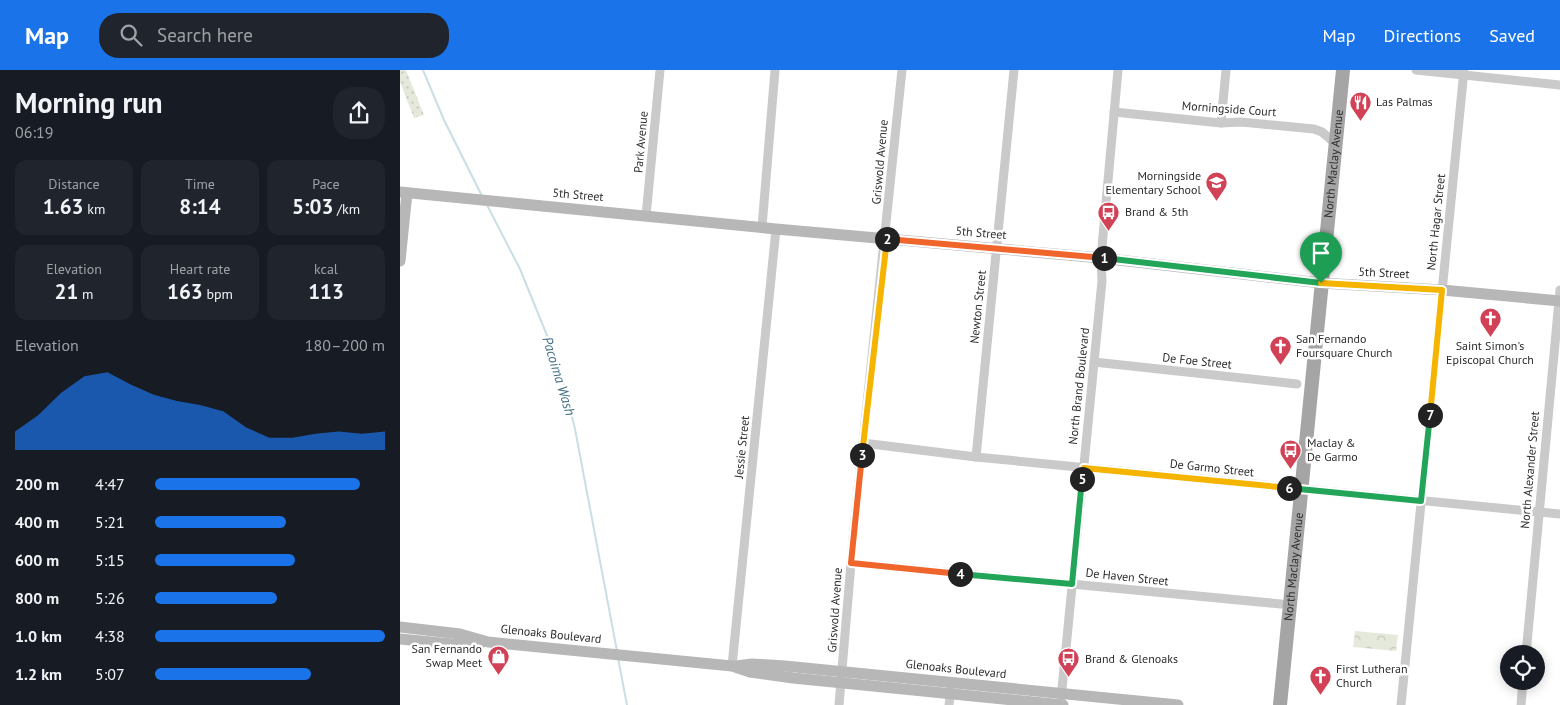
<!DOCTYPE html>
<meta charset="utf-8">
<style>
:root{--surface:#171b24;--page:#20242c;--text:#f1f3f6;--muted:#9ea1a6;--accent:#1a73e8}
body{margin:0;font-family:"PT Sans",sans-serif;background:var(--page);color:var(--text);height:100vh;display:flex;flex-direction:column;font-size:19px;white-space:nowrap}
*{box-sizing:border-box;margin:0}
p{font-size:16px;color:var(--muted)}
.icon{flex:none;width:28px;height:28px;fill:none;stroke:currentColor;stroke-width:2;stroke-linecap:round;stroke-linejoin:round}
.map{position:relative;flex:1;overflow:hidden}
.drawer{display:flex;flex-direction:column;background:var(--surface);width:400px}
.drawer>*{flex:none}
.controls{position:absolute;left:1100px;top:575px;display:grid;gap:10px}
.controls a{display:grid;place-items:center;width:45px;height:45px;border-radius:50%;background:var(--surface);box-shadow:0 2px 12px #0003;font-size:25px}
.pin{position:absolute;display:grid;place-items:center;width:42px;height:42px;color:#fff;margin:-51px -21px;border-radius:50% 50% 50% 0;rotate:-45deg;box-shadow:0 0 5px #0007}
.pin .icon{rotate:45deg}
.km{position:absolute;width:25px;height:25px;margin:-12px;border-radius:50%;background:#222;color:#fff;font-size:14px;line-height:25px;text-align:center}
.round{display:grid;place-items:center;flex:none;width:52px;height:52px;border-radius:20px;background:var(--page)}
.headline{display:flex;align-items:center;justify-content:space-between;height:85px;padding:0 15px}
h1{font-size:28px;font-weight:800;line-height:38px}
.metrics{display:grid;grid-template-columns:repeat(3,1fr);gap:8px;height:85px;padding:5px 15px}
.metrics div{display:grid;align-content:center;border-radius:12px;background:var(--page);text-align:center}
.metrics b{font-size:21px;font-weight:800}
.metrics small{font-size:14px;font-weight:400}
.metrics p{font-size:14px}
.chart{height:140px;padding:10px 15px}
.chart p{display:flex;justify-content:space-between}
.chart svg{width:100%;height:90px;margin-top:5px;fill:var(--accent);opacity:.7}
ul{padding:0 15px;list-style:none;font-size:16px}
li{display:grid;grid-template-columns:80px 60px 1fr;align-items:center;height:38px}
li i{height:12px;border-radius:6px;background:var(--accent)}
header{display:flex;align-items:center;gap:30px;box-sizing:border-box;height:70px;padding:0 25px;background:var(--accent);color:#fff}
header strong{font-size:24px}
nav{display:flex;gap:28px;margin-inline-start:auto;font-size:18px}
.search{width:350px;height:45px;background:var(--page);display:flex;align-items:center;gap:12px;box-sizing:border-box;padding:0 18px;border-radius:20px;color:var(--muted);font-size:19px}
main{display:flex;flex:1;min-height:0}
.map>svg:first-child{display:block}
</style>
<header>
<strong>Map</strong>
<div class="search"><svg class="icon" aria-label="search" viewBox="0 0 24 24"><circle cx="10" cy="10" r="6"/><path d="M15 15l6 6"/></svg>Search here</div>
<nav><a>Map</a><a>Directions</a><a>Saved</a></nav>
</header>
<main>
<section class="drawer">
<div class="headline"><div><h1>Morning run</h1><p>06:19</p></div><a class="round"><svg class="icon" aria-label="share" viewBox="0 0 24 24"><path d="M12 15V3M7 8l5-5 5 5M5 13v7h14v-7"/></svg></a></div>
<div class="metrics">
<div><p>Distance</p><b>1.63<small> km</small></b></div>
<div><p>Time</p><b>8:14</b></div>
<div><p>Pace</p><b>5:03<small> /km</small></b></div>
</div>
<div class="metrics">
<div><p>Elevation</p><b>21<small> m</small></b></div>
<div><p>Heart rate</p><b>163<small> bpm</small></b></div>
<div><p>kcal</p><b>113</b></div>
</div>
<div class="chart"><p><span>Elevation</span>180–200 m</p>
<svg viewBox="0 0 160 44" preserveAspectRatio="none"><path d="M0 44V35L10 27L20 16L30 8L40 6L50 12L60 17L70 20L80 22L90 25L100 33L110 38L120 38L130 36L140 35L150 36L160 35V44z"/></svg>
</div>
<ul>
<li><b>200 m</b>4:47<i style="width:89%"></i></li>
<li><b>400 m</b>5:21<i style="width:57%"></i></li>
<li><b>600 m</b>5:15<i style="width:61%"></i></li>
<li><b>800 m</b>5:26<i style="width:53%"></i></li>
<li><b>1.0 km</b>4:38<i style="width:100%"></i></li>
<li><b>1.2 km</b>5:07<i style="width:68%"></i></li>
</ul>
</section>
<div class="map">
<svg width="1160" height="635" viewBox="0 0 1160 635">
<defs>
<pattern id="park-crowns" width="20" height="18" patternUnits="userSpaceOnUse" patternTransform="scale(1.25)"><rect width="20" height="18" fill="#e4e9dc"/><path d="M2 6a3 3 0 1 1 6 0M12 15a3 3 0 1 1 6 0" fill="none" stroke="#c4c8bd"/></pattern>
<pattern id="garden-dots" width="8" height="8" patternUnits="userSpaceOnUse" patternTransform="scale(1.25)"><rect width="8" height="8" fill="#e4e9dc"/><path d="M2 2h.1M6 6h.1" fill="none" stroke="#c4c8bd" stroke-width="1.8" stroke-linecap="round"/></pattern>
</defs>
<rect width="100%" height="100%" fill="#fff"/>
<!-- park -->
<path fill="url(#park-crowns)" d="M955,561L998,565L996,581L953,577Z"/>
<!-- garden -->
<path fill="url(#garden-dots)" d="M0,0H6L24,45L14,48L0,12Z"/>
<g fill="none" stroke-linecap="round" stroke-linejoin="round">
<!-- stream -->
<g stroke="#cadee7" stroke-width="2">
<path d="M23,0L44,50L82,126"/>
<path d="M87,135L120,199L159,295L175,359L217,581"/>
<path d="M218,588L227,635"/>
</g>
<!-- street -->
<g stroke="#cacaca" stroke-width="9">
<path d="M1016,0L1160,15"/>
<path d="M714,42L821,53L841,52L914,59L922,62L936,74"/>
<path d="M821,53L826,0"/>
<path d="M246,146L260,0"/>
<path d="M362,157L375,0"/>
<path d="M694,292L897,314"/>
<path d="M463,373L576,387L1160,444"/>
<path d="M576,387L614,0"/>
<path d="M451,493L881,534"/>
<path d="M1126,584L1160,220"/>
<path d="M332,596L376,159"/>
<path d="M661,629L702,211L701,188L718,0"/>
<path d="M439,635L454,458L502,0"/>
<path d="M549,635L551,618"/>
<path d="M1001,635L1064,0"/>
<path d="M1121,635L1123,611"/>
</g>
<!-- secondary -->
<g stroke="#b7b7b7" stroke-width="11">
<path d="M0,122L376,159L701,188L921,213L1042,220L1160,231"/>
<path d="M0,191L7,123"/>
<path d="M0,557L60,564L88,572L332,596L350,602L393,608L663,635"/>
<path d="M0,569L62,575L83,572"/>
<path d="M336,596L352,594L385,596L778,635"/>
</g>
<!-- primary -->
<path stroke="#a5a5a5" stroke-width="14" id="s1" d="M880,635L943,0"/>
</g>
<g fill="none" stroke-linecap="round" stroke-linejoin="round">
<defs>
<path id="split-1" d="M704,188L921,213"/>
<path id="split-2" d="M487,169L704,188"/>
<path id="split-3" d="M462,385L487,169"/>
<path id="split-4" d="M462,385L451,493L560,504"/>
<path id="split-5" d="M560,504L672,514L682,409"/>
<path id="split-6" d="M682,409L684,398L889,418"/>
<path id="split-7" d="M889,418L1021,431L1030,345"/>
<path id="split-8" d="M921,213L1042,220L1030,345"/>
</defs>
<!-- split-1 casing -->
<use href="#split-1" stroke="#fff" stroke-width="10"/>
<!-- split-2 casing -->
<use href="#split-2" stroke="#fff" stroke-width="10"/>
<!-- split-3 casing -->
<use href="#split-3" stroke="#fff" stroke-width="10"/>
<!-- split-4 casing -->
<use href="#split-4" stroke="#fff" stroke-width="10"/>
<!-- split-5 casing -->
<use href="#split-5" stroke="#fff" stroke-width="10"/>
<!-- split-6 casing -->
<use href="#split-6" stroke="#fff" stroke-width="10"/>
<!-- split-7 casing -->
<use href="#split-7" stroke="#fff" stroke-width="10"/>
<!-- split-8 casing -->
<use href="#split-8" stroke="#fff" stroke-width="10"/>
<!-- split-1 -->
<use href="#split-1" stroke="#22a559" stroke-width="6"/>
<!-- split-2 -->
<use href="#split-2" stroke="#f0652b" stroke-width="6"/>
<!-- split-3 -->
<use href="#split-3" stroke="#f5b400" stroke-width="6"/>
<!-- split-4 -->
<use href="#split-4" stroke="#f0652b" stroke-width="6"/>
<!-- split-5 -->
<use href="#split-5" stroke="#22a559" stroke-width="6"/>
<!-- split-6 -->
<use href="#split-6" stroke="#f5b400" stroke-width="6"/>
<!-- split-7 -->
<use href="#split-7" stroke="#22a559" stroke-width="6"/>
<!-- split-8 -->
<use href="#split-8" stroke="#f5b400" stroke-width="6"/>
</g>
<!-- icons -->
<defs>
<symbol id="restaurant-pin" viewBox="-11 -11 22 30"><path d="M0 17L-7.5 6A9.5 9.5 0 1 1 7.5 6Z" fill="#d24257" stroke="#fff"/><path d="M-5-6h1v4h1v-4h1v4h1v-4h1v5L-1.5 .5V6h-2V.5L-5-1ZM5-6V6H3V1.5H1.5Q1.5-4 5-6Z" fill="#fff"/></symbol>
<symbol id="school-pin" viewBox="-11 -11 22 30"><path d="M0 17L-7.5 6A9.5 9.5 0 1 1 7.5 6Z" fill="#d24257" stroke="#fff"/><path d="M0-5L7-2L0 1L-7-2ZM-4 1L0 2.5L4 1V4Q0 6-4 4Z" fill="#fff"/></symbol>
<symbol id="bus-pin" viewBox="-11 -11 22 30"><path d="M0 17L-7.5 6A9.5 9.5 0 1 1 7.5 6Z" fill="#d24257" stroke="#fff"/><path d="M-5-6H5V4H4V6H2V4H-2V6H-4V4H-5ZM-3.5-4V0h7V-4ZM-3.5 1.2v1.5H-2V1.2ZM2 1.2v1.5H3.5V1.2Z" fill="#fff"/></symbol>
<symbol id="church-pin" viewBox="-11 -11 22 30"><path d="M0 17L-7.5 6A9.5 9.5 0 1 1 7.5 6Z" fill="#d24257" stroke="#fff"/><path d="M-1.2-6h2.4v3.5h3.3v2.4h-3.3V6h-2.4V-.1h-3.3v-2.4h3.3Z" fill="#fff"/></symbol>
<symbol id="shop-pin" viewBox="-11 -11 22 30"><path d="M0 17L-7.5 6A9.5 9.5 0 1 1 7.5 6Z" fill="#d24257" stroke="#fff"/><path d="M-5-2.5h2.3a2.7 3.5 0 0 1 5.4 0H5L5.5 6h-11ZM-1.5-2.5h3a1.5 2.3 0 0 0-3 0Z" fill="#fff"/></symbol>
</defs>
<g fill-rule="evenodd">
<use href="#restaurant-pin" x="948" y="20" width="25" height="34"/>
<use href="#school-pin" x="804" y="100" width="25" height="34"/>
<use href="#bus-pin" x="696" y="130" width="25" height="34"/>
<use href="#church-pin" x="1078" y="236" width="25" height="34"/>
<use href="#church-pin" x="868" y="264" width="25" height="34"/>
<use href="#bus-pin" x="878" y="368" width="25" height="34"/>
<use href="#shop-pin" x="86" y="574" width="25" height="34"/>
<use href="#bus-pin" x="656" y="576" width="25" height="34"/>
<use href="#church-pin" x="908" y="594" width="25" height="34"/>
</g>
<g text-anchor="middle" stroke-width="5" stroke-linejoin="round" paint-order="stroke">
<!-- poi labels -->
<g font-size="12" fill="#2d2d2d" stroke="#fff" text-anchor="start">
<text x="976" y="36">Las Palmas</text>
<text x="801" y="110" text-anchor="end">Morningside<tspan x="801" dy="14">Elementary School</tspan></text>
<text x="725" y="146">Brand &amp; 5th</text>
<text x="896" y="273">San Fernando<tspan x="896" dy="14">Foursquare Church</tspan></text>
<text x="1090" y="280" text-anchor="middle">Saint Simon's<tspan x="1090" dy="14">Episcopal Church</tspan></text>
<text x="907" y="377">Maclay &amp;<tspan x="907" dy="14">De Garmo</tspan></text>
<text x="82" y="583" text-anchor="end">San Fernando<tspan x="82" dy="14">Swap Meet</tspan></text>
<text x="685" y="593">Brand &amp; Glenoaks</text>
<text x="936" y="603">First Lutheran<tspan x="936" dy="14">Church</tspan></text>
</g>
<!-- street labels -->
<g font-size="12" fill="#2d2d2d" stroke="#fff">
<text transform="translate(829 39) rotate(4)" y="4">Morningside Court</text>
<text transform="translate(241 72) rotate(-85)" y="4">Park Avenue</text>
<text transform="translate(480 92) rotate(-85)" y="4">Griswold Avenue</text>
<text dy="4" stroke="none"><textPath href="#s1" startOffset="544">North Maclay Avenue</textPath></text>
<text transform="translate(178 125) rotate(5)" y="4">5th Street</text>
<text transform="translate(1036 152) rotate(-84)" y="4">North Hagar Street</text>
<text transform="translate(581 163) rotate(5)" y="4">5th Street</text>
<text transform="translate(984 203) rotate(3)" y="4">5th Street</text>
<text transform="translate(578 237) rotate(-84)" y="4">Newton Street</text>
<text transform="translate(797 291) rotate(6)" y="4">De Foe Street</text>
<text transform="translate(679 316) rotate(-84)" y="4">North Brand Boulevard</text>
<text transform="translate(342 377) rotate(-84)" y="4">Jessie Street</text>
<text transform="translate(812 398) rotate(6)" y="4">De Garmo Street</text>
<text transform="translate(1130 400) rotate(-85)" y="4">North Alexander Street</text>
<text dy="4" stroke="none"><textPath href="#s1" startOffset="139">North Maclay Avenue</textPath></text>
<text transform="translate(727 507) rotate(6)" y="4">De Haven Street</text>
<text transform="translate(435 540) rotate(-86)" y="4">Griswold Avenue</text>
<text transform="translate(151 564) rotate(6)" y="4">Glenoaks Boulevard</text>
<text transform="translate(556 599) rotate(6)" y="4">Glenoaks Boulevard</text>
</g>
<!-- water labels -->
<g font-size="14" font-style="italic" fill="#447186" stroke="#fff">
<text transform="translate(159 306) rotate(73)" y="5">Pacoima Wash</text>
</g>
</g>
</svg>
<div class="controls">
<a><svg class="icon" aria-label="locate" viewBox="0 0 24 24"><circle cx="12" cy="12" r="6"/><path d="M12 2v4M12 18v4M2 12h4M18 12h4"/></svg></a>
</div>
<div class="pin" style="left:921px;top:213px;background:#1e9e55"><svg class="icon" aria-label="arrive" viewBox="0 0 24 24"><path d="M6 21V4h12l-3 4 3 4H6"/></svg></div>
<b class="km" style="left:704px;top:188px">1</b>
<b class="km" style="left:487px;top:169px">2</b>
<b class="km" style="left:462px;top:385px">3</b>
<b class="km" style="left:560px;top:504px">4</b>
<b class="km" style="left:682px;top:409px">5</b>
<b class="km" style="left:889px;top:418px">6</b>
<b class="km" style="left:1030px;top:345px">7</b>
</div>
</main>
